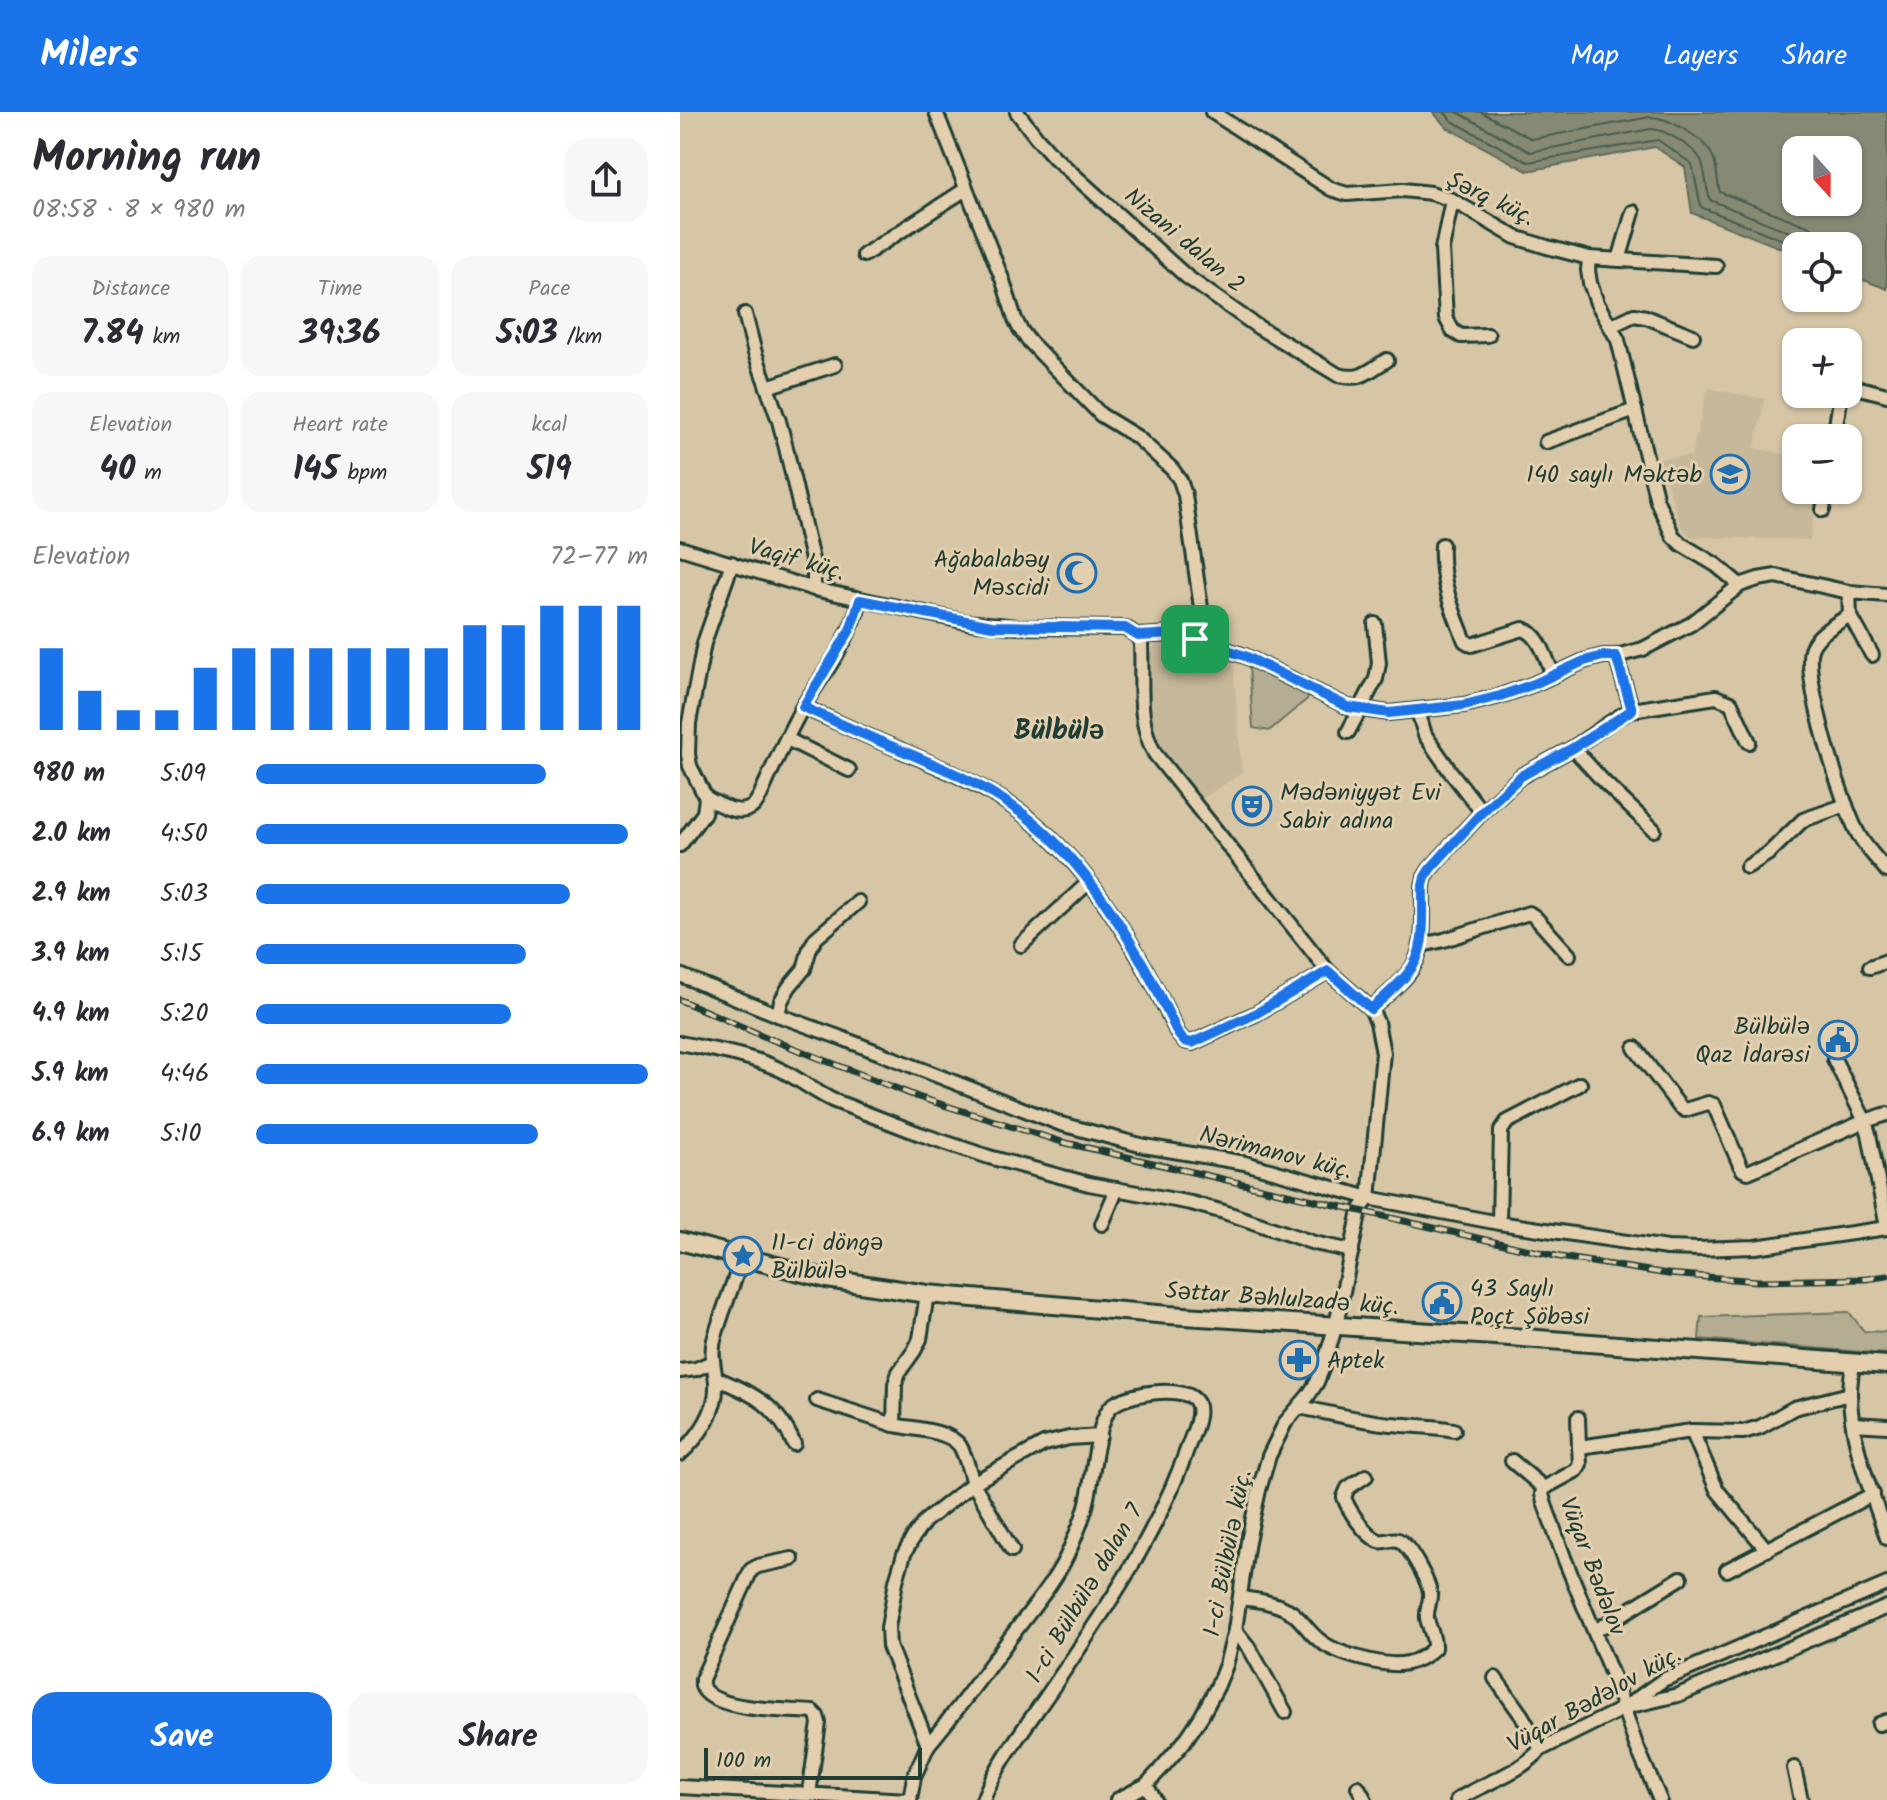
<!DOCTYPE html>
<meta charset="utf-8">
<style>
:root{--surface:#fff;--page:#f7f7f7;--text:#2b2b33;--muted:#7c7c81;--accent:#1a73e8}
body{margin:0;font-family:Kalam,sans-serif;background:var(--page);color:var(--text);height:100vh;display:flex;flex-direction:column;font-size:30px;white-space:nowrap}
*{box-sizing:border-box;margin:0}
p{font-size:26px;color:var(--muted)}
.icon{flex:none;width:44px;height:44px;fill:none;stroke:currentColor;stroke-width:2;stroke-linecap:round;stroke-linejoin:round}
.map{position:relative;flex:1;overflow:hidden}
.details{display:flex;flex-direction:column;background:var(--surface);width:680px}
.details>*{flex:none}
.needle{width:52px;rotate:159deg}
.buttons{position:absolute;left:1102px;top:24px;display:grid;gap:16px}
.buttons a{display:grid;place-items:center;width:80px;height:80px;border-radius:16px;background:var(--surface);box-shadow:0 2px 6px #0004;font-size:40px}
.scale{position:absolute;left:24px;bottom:20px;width:218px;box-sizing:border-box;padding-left:8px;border:4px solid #1f3d34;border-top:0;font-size:22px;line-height:28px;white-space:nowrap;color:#1f3d34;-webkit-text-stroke:6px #e3cfad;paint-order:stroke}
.pin{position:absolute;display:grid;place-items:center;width:68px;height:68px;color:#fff;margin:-34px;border-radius:16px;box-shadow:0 4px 12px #0006}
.round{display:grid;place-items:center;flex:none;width:84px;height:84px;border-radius:24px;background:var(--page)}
.headline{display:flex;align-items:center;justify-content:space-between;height:136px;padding:0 32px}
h1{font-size:44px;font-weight:700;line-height:60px}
.metrics{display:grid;grid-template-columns:repeat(3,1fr);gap:12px;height:136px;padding:8px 32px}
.metrics div{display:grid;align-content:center;border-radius:20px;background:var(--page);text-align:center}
.metrics b{font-size:34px;font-weight:700}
.metrics small{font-size:22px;font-weight:400}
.metrics p{font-size:22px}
.chart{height:224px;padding:16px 32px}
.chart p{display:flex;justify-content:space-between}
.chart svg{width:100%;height:144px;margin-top:8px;stroke:var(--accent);stroke-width:6}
.action{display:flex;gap:16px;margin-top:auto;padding:16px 32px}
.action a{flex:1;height:92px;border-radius:24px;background:var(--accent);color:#fff;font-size:32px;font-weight:700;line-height:92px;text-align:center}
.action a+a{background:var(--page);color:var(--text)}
ul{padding:0 32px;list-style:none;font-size:26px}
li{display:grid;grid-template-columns:128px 96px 1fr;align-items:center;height:60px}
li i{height:20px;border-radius:10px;background:var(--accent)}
header{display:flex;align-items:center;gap:48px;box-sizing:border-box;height:112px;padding:0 40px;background:var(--accent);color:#fff}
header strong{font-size:38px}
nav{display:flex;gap:44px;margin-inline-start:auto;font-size:28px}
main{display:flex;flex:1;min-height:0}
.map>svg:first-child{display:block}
</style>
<header>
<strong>Milers</strong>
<nav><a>Map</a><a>Layers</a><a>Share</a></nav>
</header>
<main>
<section class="details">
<div class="headline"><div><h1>Morning run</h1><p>08:58 · 8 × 980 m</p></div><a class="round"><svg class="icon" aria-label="share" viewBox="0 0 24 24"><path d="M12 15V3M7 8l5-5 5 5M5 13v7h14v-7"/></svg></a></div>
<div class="metrics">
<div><p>Distance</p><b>7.84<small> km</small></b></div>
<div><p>Time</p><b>39:36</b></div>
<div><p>Pace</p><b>5:03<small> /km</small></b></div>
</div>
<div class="metrics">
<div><p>Elevation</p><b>40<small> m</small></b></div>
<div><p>Heart rate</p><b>145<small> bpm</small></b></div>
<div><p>kcal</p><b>519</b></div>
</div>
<div class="chart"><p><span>Elevation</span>72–77 m</p>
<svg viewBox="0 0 160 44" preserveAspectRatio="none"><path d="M5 44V19M15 44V32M25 44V38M35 44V38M45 44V25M55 44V19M65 44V19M75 44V19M85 44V19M95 44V19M105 44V19M115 44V12M125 44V12M135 44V6M145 44V6M155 44V6"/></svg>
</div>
<ul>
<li><b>980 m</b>5:09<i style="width:74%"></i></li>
<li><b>2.0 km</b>4:50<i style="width:95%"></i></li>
<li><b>2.9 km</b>5:03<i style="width:80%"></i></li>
<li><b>3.9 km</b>5:15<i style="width:69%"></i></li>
<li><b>4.9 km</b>5:20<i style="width:65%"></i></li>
<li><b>5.9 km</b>4:46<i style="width:100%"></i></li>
<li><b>6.9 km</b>5:10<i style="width:72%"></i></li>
</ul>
<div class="action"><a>Save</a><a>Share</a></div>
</section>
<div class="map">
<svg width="1207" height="1688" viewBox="0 0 1207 1688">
<rect width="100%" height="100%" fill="#d7c6a6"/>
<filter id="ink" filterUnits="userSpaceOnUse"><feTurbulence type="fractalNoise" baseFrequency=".0125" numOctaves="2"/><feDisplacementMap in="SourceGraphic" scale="16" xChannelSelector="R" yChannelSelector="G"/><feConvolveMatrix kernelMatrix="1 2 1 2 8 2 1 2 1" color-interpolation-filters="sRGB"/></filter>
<g filter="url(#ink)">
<!-- built -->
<g fill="#c6b99b">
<path d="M1028,276L1085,287L1075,336L1116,344V378H1139L1130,428L1012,425L1001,415L979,346L1011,344Z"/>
<path d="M481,530L528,538L553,549L562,661L522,687L480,636L472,617L468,539Z"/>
</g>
<!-- green -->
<g fill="#b5ad91" stroke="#6a7562" stroke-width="2">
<path d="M569,555L632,583L589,619L573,616Z"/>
<path d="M1169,1200L1184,1219L1207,1220V1242L1019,1227L1021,1205Z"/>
</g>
<!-- water -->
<path fill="#868a74" stroke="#5d6b5a" stroke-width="2" fill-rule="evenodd" d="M753,0H1207V177L1168,162V134H1116V142L1012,101L1005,55L975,35L847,59L766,15ZM1116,38H1168V90H1116Z"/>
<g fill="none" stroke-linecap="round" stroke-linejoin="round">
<!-- shore -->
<g stroke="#485c4e" stroke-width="2">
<path d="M764,0L772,9L848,50L978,28L1012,52L1021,95L1118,134"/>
<path d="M777,0L850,40L971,17C984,17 1018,37 1022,51C1026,63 1026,76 1030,88L1122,125L1132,134"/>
<path d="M801,0L852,27L970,5C987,5 1023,25 1031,41C1038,52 1036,67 1040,80L1130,115L1140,124L1145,134"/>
</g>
<defs>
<g id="minor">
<path d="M256,0L323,169L335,207L340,217L349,229L421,303L457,325L492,357L500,368L505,383L521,496V509L515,527"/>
<path d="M337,0L357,26L374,45L507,165L578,215L658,263C682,269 687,260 707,248"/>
<path d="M532,0L651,77L667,82L723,78L751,81L772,88L835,125L867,135L909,146L908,158L910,171L917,191L938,228L977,389L993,424L1001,432L1036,453L1060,473"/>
<path d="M772,88L762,137L766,206L773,219L781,224L808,223"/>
<path d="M184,143L286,77"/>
<path d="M909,146L1036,154"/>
<path d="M939,148L953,100"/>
<path d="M65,202L75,241L99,309L106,336L134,456V477"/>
<path d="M931,214L954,203L966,205L1013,224"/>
<path d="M1114,262H1116"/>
<path d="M1168,273L1207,283"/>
<path d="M87,275L155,253"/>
<path d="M1154,326L1161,282"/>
<path d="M866,330L955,298"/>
<path d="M1143,398L1146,378"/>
<path d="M762,433C760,468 772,497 785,529L792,533L843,517C860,522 866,547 873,563"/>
<path d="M0,436L134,477L287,510L338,515L445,516L458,524"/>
<path d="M1169,480L1170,503C1158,511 1138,521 1132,535C1120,559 1164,700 1180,725C1187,737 1198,748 1207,759"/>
<path d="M1170,503L1192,543"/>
<path d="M458,524L493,522L515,527L565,544L668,595L709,601L784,593L820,584L854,572L904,549L923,544H936L963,537L1011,512L1060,473L1078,467L1096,464L1169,480L1207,483"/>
<path d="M936,544L952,598"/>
<path d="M123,595C155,609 186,624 218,637C255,653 299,671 332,694C407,745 461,842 498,922L504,929L512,931L577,901L648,859"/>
<path d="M738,599L745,623L770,659L802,700"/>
<path d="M668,620L696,567L699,551L695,512"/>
<path d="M107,627L169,658"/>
<path d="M893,636L924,670L974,718"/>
<path d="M26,686C39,692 58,705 72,695C76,692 78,687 80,684C94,653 107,622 124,593C145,559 171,527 180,488"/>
<path d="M0,733L24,701L26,686L10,654L8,642L9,611L24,531L52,451"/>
<path d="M1067,755L1089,741L1123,708L1166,693"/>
<path d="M341,833L409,770"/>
<path d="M742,833L764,828L849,801L855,805L889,843"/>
<path d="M1190,855L1207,849"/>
<path d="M0,863L98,903L164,927L381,1012L464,1034L565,1051L689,1086L819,1111L987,1136L1018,1137L1075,1135L1207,1116"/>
<path d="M691,897C703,886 717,875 728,862C748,838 742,802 743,774L745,765L750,757L802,700L841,664L893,636L937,606L952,598L1036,585L1051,591L1069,630"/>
<path d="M98,903L101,889L109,875L124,857L130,836L136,826L178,790"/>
<path d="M0,931C34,938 71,943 103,959C120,968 134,979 152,988L240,1022L309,1045L409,1072L511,1091L544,1100L634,1131L672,1139"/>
<path d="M955,936L999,994L1005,998L1028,991L1034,993L1060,1053L1063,1058L1068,1060L1185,1009L1207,1002"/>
<path d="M1154,947L1185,1009L1189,1022L1207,1115"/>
<path d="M819,1111L821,1019L827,1010L900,972"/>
<path d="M422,1112L437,1077"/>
<path d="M1173,1250C1172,1261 1170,1271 1170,1281C1170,1331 1192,1380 1207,1426"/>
<path d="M0,1259L16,1257L32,1250"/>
<path d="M36,1266C74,1283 96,1291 114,1332"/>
<path d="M137,1288L214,1313"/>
<path d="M619,1295C650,1301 680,1309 711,1312C732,1314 753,1314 774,1318"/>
<path d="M898,1306L899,1335"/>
<path d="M1174,1312L1207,1314"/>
<path d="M1012,1319L1037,1378L1087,1438"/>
<path d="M0,1342C19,1325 38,1298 36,1271C35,1256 30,1244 34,1228C42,1200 53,1172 63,1144"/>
<path d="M832,1349L864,1376"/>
<path d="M332,1438L293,1371L364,1332L389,1326L420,1324"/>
<path d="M112,1447L78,1454L71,1458L22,1567C22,1572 21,1575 25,1579C42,1599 107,1598 133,1600L137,1604L139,1611L129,1682"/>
<path d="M1047,1458L1193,1382"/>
<path d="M560,1486C577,1488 593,1490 608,1498C621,1505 627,1519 639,1528C655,1542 707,1556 727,1551C738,1549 747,1543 754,1536C755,1525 749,1517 747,1506C746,1497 751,1490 750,1481C749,1471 728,1430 718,1428C712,1426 705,1431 699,1429C686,1424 668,1398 664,1385L668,1376L686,1364"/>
<path d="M555,1518L570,1537L605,1600"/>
<path d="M915,1519L1001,1466"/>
<path d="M815,1566L842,1604L861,1637"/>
<path d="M951,1594L998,1583L1207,1495"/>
<path d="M1199,1612L1207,1609"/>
<path d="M248,1633C278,1598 305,1560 333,1522C353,1495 377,1468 390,1437C397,1420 405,1403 408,1386C413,1363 417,1314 429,1297C440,1281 508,1271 517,1291C522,1303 513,1321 509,1332C479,1420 425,1499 373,1575C351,1608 316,1651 303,1688"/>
<path d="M1114,1656L1121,1688"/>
<path d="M466,1673L475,1688"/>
<path d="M0,1675L228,1688"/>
<path d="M678,1675L685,1688"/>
<path d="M230,1688L234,1665L248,1633L209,1534L208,1516L216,1469L224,1442L234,1424L245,1409L293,1371C289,1359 286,1344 280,1334C269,1318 233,1317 214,1313L215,1272L219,1260L234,1239L240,1227L247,1182"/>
<path d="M437,1688L466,1673L479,1659L504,1630L521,1605L537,1575L546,1553L555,1518L568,1429L579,1378L589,1344L605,1311L628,1284L637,1270L643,1255L656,1213L680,1098L689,1086L703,941L697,910L691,897L648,859L475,642C456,608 463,569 461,532L458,524"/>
<path d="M777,1688C803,1671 841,1661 861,1637L944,1596L983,1568L1207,1472"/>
<path d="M980,1688L956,1633L935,1570L885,1448L864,1390L862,1382L864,1376L897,1358L900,1352L899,1335L1012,1319L1063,1320L1080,1315L1114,1296L1170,1282"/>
</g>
<path id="secondary" d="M0,1129L147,1167L247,1182L489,1203L830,1225L1207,1253"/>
</defs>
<!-- minor casing -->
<use href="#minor" stroke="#1f3d34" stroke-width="18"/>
<!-- secondary casing -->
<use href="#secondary" stroke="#1f3d34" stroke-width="22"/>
<!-- minor -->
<use href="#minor" stroke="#e3cfad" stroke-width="12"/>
<!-- secondary -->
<use href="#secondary" stroke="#e3cfad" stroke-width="16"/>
<defs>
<path id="rail" d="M0,888L88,926L238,985L382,1030L880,1145L988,1162L1078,1169L1186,1167L1207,1164"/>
</defs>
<!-- rail casing -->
<use href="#rail" stroke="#1f3d34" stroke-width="7"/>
<!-- rail -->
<use href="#rail" stroke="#e3cfad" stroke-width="4" stroke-dasharray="12" stroke-linecap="butt"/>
</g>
</g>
<g fill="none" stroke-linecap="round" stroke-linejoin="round" filter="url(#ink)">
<defs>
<path id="route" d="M180,488L312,514L445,516L458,524L493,522L515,527L565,544L668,595L709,601L784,593L820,584L854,572L904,549L923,544H936L952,598L893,636L841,664L802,700L750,757L745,765L743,774C742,802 748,838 728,861C718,874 703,886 691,897L648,859L577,901L512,931L504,929L498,922C462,843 406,744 332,694C298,670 256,653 218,637C186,624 155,609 123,595L170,518Z"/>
</defs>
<!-- route casing -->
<use href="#route" stroke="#fff" stroke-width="16"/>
<!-- route -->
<use href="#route" stroke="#1a73e8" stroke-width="10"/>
</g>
<!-- icons -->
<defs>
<symbol id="school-ring" viewBox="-11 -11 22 22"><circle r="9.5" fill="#e3cfad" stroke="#1f6fb2" stroke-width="1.5"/><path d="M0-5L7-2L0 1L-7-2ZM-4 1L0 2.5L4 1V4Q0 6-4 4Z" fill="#1f6fb2"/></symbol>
<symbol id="mosque-ring" viewBox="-11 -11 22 22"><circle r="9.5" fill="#e3cfad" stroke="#1f6fb2" stroke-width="1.5"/><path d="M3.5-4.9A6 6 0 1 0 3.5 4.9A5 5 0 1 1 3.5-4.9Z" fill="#1f6fb2"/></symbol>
<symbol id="theatre-ring" viewBox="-11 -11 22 22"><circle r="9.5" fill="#e3cfad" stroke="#1f6fb2" stroke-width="1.5"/><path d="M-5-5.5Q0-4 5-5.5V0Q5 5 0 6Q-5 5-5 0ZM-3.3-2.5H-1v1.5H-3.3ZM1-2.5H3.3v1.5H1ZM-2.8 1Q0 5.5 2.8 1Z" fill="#1f6fb2"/></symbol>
<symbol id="civic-ring" viewBox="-11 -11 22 22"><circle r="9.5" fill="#e3cfad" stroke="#1f6fb2" stroke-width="1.5"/><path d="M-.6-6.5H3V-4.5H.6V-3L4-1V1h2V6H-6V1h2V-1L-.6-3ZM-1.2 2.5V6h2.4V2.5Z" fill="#1f6fb2"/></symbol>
<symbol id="sight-ring" viewBox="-11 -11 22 22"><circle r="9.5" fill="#e3cfad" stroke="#1f6fb2" stroke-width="1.5"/><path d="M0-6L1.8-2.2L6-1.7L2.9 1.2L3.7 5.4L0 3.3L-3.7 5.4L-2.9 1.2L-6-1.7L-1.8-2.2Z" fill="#1f6fb2"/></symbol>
<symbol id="pharmacy-ring" viewBox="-11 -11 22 22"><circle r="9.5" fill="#e3cfad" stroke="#1f6fb2" stroke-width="1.5"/><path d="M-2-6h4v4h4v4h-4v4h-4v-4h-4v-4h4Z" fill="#1f6fb2"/></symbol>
</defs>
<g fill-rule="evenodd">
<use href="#school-ring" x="1028" y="340" width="44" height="44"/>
<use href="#mosque-ring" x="375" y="439" width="44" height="44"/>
<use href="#theatre-ring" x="550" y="672" width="44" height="44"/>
<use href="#civic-ring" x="1136" y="906" width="44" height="44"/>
<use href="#sight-ring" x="41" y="1122" width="44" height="44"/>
<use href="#civic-ring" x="740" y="1168" width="44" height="44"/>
<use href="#pharmacy-ring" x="597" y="1226" width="44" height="44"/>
</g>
<g text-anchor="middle" stroke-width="6" stroke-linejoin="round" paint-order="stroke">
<!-- street labels -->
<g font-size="24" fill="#1f3d34" stroke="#e3cfad">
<text transform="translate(811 86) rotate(26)" y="8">Şərq küç.</text>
<text transform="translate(505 128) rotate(40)" y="8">Nizani dalan 2</text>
<text transform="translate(117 447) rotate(16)" y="8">Vaqif küç.</text>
<text transform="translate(596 1040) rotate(14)" y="8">Nərimanov küç.</text>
<text transform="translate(602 1186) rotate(4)" y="8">Səttar Bəhlulzadə küç.</text>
<text transform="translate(547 1441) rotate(-79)" y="8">1-ci Bülbülə küç.</text>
<text transform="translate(913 1454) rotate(69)" y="8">Vüqar Bədəlov</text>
<text transform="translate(404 1481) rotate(-59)" y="8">1-ci Bülbülə dalan 7</text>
<text transform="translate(914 1587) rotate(-29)" y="8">Vüqar Bədəlov küç.</text>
</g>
<!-- poi labels -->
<g font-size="24" fill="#1f3d34" stroke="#e3cfad" text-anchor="start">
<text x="1022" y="370" text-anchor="end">140 saylı Məktəb</text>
<text x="369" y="455" text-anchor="end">Ağabalabəy<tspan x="369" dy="28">Məscidi</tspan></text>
<text x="600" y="688">Mədəniyyət Evi<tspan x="600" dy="28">Sabir adına</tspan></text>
<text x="1130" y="922" text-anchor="end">Bülbülə<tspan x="1130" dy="28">Qaz İdarəsi</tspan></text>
<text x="91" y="1138">11-ci döngə<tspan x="91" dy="28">Bülbülə</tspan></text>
<text x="790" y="1184">43 Saylı<tspan x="790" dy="28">Poçt Şöbəsi</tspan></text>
<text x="647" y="1256">Aptek</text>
</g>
<!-- quarter labels -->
<g font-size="28" font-weight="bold" fill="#1f3d34" stroke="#e3cfad">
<text x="379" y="627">Bülbülə</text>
</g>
</g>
</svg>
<div class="buttons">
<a><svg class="needle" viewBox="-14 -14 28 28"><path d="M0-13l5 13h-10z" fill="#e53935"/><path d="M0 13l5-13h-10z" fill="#7c7c81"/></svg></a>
<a><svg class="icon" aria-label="locate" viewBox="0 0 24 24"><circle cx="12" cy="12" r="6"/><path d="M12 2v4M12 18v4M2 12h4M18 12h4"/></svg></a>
<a>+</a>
<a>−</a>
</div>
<div class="scale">100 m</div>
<div class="pin" style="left:515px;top:527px;background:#1e9e55"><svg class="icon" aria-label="arrive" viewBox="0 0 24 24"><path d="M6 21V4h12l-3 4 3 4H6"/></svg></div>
</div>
</main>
